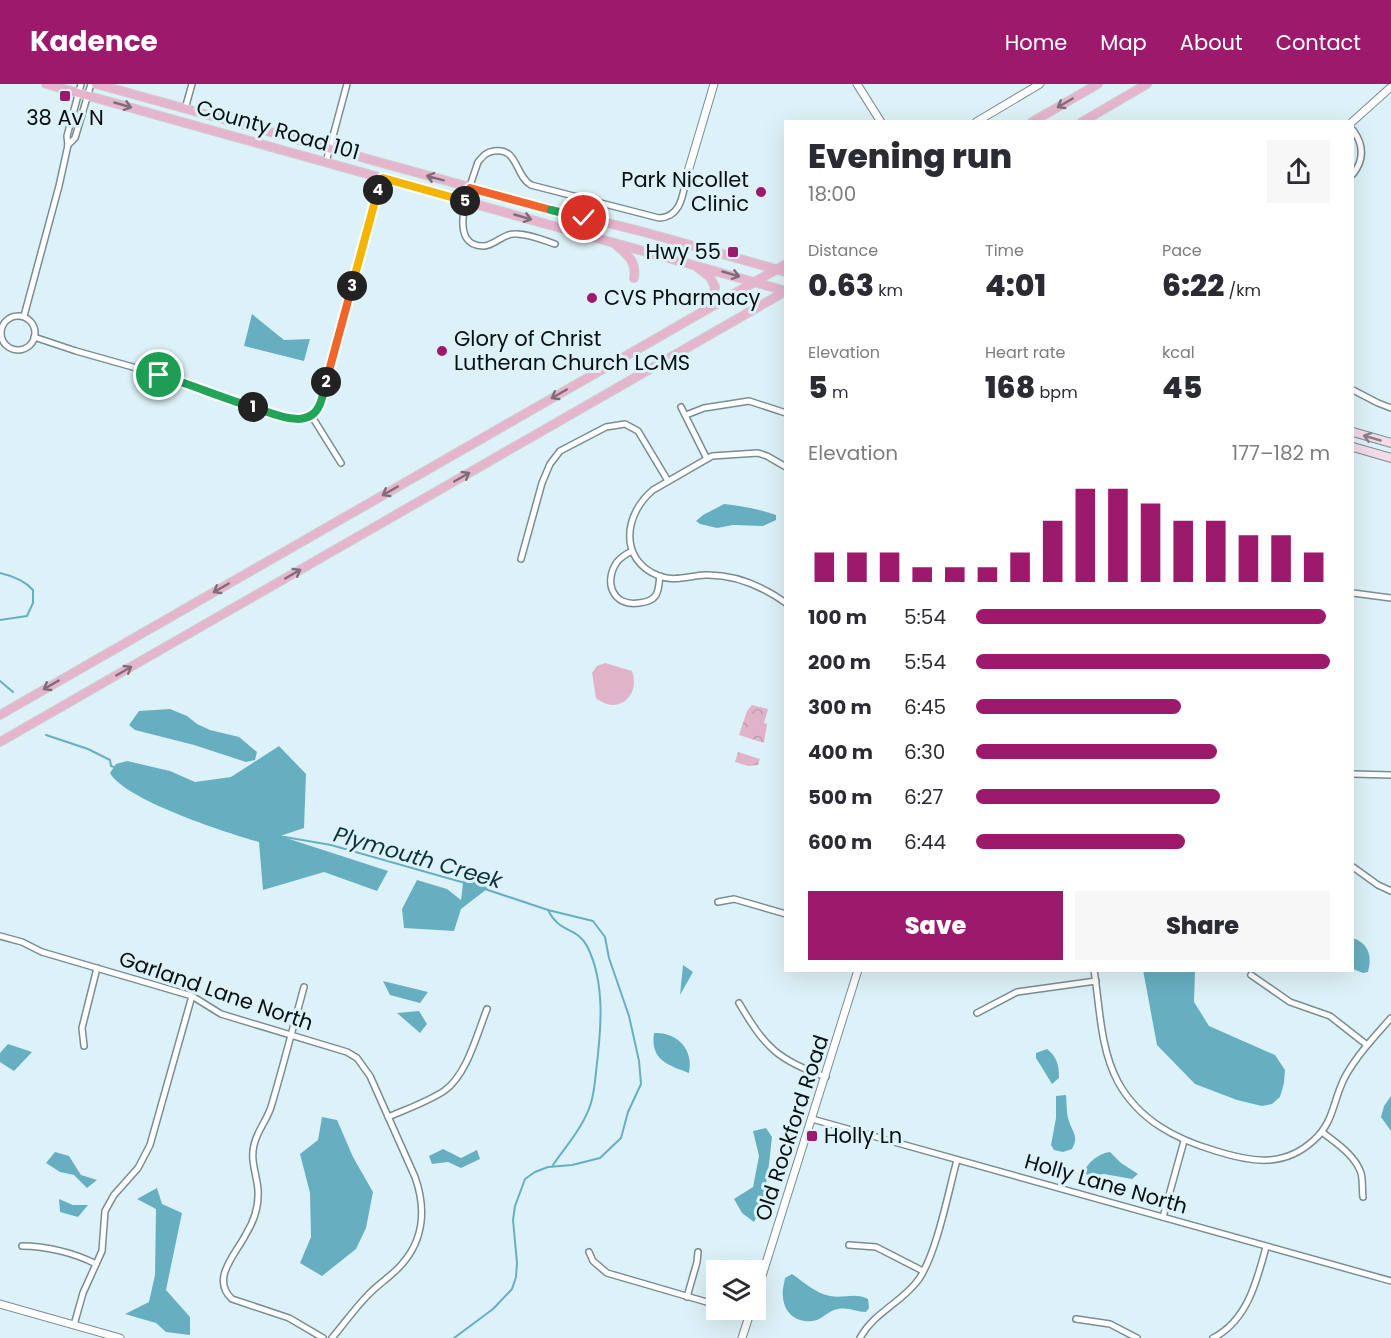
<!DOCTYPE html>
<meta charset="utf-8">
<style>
:root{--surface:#fff;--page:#f7f7f7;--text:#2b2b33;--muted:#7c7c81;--accent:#9d196b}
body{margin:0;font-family:Poppins,sans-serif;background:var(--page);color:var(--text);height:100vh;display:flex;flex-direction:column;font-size:22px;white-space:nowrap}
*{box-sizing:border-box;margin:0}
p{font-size:20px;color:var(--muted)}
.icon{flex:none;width:33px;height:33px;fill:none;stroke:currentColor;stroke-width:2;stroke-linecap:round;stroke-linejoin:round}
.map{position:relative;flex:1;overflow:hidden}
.details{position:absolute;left:784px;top:36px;width:570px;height:852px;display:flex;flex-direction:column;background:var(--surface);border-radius:0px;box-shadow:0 6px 24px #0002}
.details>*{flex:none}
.tools{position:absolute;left:706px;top:1176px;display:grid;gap:12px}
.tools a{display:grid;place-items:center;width:60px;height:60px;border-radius:0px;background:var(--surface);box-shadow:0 6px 24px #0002;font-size:30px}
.pin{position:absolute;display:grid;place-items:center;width:51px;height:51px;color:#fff;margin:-26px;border:3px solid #fff;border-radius:50%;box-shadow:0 2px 6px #0007}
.km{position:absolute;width:30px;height:30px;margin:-15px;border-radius:50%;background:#222;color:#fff;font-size:16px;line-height:30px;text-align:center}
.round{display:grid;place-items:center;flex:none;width:63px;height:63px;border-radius:0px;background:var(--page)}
.overview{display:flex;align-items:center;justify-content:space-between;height:102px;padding:0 24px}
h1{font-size:33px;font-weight:800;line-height:45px}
.stats{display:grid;grid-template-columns:repeat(3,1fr);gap:9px;height:102px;padding:6px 24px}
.stats div{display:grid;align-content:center}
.stats b{font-size:30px;font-weight:800}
.stats small{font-size:16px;font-weight:400}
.stats p{font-size:16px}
.chart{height:168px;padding:12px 24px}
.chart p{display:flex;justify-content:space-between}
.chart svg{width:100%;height:108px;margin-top:6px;stroke:var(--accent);stroke-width:6}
.cta{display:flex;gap:12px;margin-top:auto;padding:12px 24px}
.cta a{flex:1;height:69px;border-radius:0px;background:var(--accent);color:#fff;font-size:24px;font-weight:800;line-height:69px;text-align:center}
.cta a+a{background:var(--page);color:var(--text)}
ul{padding:0 24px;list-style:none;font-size:20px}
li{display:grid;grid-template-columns:96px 72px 1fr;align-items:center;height:45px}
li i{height:15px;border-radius:8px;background:var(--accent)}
header{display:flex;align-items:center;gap:36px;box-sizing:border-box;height:84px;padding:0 30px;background:var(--accent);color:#fff}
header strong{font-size:28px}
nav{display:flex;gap:33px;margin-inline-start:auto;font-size:21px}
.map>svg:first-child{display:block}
</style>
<header>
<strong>Kadence</strong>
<nav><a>Home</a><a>Map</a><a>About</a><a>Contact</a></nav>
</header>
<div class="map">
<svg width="1391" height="1254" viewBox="0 0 1391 1254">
<defs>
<pattern id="park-crowns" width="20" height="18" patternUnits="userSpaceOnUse" patternTransform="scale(1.5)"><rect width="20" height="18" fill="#e1b3c9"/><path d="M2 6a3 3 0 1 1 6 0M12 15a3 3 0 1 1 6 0" fill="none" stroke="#c099ac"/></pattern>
</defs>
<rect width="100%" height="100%" fill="#ddf2f8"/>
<!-- green -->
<path fill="#e1b3c9" d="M605,579L632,587C641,612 617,632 596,614L592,589L597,582Z"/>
<!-- park -->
<g fill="url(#park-crowns)">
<path d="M752,621L768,625L764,639L767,640L764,659L739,651L747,627Z"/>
<path d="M738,668L760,675L758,681L748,682L735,678Z"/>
</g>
<!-- water -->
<g fill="#66afc1">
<path d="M252,230L284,256L310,255L304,277L244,262Z"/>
<path d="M724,420C742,422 759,425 776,431V436L763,442L733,441L717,444L700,440L696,437L703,431Z"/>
<path d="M170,625L187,632L197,640L210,646L239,653L257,668L255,676L246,678L194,661L135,646L129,641L139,627Z"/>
<path d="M279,662L306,690L304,744L280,752L388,787L377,807L324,788L263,806L259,758C227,749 125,716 110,689L116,680L127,677L170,687L195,698L231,693Z"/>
<path d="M465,783L496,798L461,825L454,847L404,844L402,825L417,796L447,805L461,816Z"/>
<path d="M1353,854C1369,860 1372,872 1368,888L1363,889L1353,885Z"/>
<path d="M683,881L693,888L680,911Z"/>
<path d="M1143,886L1195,887L1194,918L1209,942L1275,971L1285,986L1284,999L1280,1013L1272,1020L1262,1022L1237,1016L1195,1000L1157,961Z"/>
<path d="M383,897L428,908L420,919L390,911Z"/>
<path d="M419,927L427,940L420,949L397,929Z"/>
<path d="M654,949C677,948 694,965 689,989C668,981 650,976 654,949Z"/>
<path d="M8,960L32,968L14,987L0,978V969Z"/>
<path d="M1047,965C1057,973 1059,981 1059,994L1052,1000L1036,974V969Z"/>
<path d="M1066,1011C1067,1019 1066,1029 1069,1037C1073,1049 1079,1053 1072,1065L1063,1068L1054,1066L1051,1061L1056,1034V1012Z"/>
<path d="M1391,1012V1047L1381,1033L1384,1022Z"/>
<path d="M322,1033L337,1036L353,1073L373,1108L366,1144L356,1165L322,1192L300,1179L311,1153L310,1109L300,1070L318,1056Z"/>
<path d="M766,1044L772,1053C769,1078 767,1116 754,1138L742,1129L734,1115L753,1103L759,1072L753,1047Z"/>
<path d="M443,1065L461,1074L477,1066L480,1075L461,1084L448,1078L432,1080L429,1072Z"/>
<path d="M55,1068L69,1072L81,1091L97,1096L87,1104L74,1091L60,1088L46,1079Z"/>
<path d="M1110,1068L1121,1079L1138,1090L1132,1095L1104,1090L1090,1092L1084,1089C1087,1078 1100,1069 1110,1068Z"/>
<path d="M157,1104L162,1120L182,1129L166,1206L190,1233V1251L166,1248L156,1239L125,1230L149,1218L155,1191L156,1125L137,1115Z"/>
<path d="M59,1115L73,1121H88L78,1133L60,1128Z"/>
<path d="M792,1190C804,1198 815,1209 830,1212C843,1215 856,1208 868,1215L869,1224L866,1228C856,1228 848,1223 838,1225C830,1226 824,1233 817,1236C800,1241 784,1231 783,1213C782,1207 784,1200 785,1194Z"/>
</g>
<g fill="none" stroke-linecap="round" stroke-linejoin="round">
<!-- stream -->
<g stroke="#66afc1" stroke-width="2">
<path d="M0,489C13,492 24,496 33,506V519L27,532L0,536"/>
<path d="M0,597L13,608"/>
<path d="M46,651L88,665L110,676L111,682L117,684"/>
<path d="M279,752L331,761L465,799"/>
<path d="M548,826C560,850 576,842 587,862C606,899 601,947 596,988C595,998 594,1009 591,1019C584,1042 566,1062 553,1081"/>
<path d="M454,1254L493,1225L512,1205L516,1193L517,1179L513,1136L515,1122L525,1095L535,1088L548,1083L572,1081L600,1074L621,1054L628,1028L641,1000L639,977L629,932L609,874L605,853L593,837L548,826L485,805"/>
</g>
<defs>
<g id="minor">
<path d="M185,25L192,0"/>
<path d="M1353,46C1364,61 1364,76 1353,90"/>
<path d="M68,61L75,54L91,0"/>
<path d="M326,78L347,0"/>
<path d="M555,160C543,156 527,149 514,150C503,150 495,161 484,162C444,163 472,97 478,78C483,72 486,68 494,67C518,63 515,92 531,101L659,134C682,133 683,109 687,91"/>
<path d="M24,232L59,102L68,61L67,52L81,0"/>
<circle cx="18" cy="249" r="17"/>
<path d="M34,253L76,267L179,296L213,311L294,335H305L310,333L320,320L383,94"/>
<path d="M1353,306L1378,319L1391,324"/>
<path d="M681,323L707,375"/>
<path d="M311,331L341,379"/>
<path d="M686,331L704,324L749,317L786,329"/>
<path d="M786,383L767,372L758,369L712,372L653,406C624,430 618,476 659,492C674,498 689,492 705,491C735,490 762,502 786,519"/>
<path d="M632,467C626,470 621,473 617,478C603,498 613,523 639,519C646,518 652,517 656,511C659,506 659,498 660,492"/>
<path d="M521,475L542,399L550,380L560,367L606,343L625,340L638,347L668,397"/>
<path d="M1353,509L1391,514"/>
<path d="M1353,690L1391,691"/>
<path d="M1353,783L1378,801L1391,807"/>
<path d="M718,818L734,815L786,830"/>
<path d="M0,852L22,858L42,868L192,912L221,930L347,968L357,974L370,992L415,1093C426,1124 424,1155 402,1180C392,1192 378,1200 368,1211C355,1224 344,1240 332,1254"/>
<path d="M1094,886C1100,924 1100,964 1118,998C1139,1036 1175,1055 1216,1067C1251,1078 1284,1084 1314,1056C1335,1037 1333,1014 1346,991C1358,970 1375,952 1391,934"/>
<path d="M1251,891L1290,918L1330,932L1367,961"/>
<path d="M304,903C293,943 283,983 271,1023C267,1036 257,1047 254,1061C250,1077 257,1091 258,1106C259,1122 254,1137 246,1150C236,1170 210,1195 232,1215L289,1234L323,1254"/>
<path d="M739,919C765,963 777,976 826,993"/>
<path d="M977,929L1017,908L1096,897"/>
<path d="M84,962L82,944L97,884"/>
<path d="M388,1033C407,1025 427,1018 444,1007C467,991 477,950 487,925"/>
<path d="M812,1035L1391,1197"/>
<path d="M1322,1048C1336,1059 1355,1071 1361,1089C1363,1096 1362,1106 1363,1113"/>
<path d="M1163,1133L1184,1057"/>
<path d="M849,1161L876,1163L923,1187"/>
<path d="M22,1162C46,1162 75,1169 96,1180"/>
<path d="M589,1168L593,1177L607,1189L717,1221"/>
<path d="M687,1213L697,1178L698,1168"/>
<path d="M733,1226L750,1230"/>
<path d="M1076,1235L1110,1240L1137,1254"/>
<path d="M74,1241L83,1209L102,1167L105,1127L114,1111L138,1084L150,1061L192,912"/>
<path d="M860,1254C874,1228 903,1218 919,1195C937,1168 948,1109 957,1076"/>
<path d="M1213,1254C1247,1237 1257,1197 1266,1163"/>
</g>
<g id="tertiary">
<path d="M857,0L881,38"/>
<path d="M976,38L1040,0"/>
<path d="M1352,38L1391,3"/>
<path d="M687,91L714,0"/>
<path d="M756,1211L858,886"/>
<path d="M0,1220L120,1254"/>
<path d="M742,1254L751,1226"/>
</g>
<g id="secondary">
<path d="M1353,348L1391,359"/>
<path d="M1353,363L1391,374"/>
</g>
<g id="primary">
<path d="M46,0L786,207"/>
<path d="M96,0L531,120L644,148L786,188"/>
<path d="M1032,38L1098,0"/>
<path d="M1082,38L1147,0"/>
<path d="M614,159C626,170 637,176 634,194"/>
<path d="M697,183L710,193L715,203L713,213L704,224"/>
<path d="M0,631L786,180"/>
<path d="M0,658L786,207"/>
</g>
</defs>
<!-- minor casing -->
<use href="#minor" stroke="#798d92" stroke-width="8"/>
<!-- tertiary casing -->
<use href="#tertiary" stroke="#798d92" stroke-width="9"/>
<!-- secondary casing -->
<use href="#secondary" stroke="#798d92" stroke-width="10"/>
<!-- primary casing -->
<use href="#primary" stroke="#cecfd0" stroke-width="10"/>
<!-- minor -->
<use href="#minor" stroke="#fff" stroke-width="5"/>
<!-- tertiary -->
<use href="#tertiary" stroke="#fff" stroke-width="7"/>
<!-- secondary -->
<use href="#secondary" stroke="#f2dae6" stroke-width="8"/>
<!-- primary -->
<use href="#primary" stroke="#e5b5cd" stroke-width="8"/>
</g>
<!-- one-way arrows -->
<defs><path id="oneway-shaft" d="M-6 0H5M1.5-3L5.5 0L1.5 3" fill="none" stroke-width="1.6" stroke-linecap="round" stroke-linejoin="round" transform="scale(1.5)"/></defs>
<g stroke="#826b79">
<use href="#oneway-shaft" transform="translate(1065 19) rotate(150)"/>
<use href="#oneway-shaft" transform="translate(123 21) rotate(16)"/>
<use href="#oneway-shaft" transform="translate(435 94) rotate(-165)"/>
<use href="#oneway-shaft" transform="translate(523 133) rotate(16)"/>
<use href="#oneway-shaft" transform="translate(731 190) rotate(16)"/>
<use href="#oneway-shaft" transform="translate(559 310) rotate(150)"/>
<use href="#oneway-shaft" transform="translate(462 393) rotate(-30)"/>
<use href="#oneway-shaft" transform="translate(390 407) rotate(150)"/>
<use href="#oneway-shaft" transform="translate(293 490) rotate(-30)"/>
<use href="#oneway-shaft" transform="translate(221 504) rotate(150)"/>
<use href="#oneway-shaft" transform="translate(124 587) rotate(-30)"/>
<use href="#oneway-shaft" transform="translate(51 601) rotate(150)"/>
</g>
<use stroke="#897f87" href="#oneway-shaft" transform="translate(1372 354) rotate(-164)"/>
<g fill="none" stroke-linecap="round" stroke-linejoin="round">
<defs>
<path id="split-1" d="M159,291C191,300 221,314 253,323"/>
<path id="split-2" d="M253,323C273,329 309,348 320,320C323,313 324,305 326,298"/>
<path id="split-3" d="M326,298L352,202"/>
<path id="split-4" d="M352,202L378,106"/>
<path id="split-5" d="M378,106L383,94L465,117"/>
<path id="split-6" d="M465,117L470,104L551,126"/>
<path id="split-7" d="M551,126L584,134"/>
</defs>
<!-- split-1 casing -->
<use href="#split-1" stroke="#fff" stroke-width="12"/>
<!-- split-2 casing -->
<use href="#split-2" stroke="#fff" stroke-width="12"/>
<!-- split-3 casing -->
<use href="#split-3" stroke="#fff" stroke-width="12"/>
<!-- split-4 casing -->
<use href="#split-4" stroke="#fff" stroke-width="12"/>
<!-- split-5 casing -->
<use href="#split-5" stroke="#fff" stroke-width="12"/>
<!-- split-6 casing -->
<use href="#split-6" stroke="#fff" stroke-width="12"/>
<!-- split-7 casing -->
<use href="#split-7" stroke="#fff" stroke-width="12"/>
<!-- split-1 -->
<use href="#split-1" stroke="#22a559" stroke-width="8"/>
<!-- split-2 -->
<use href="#split-2" stroke="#22a559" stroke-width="8"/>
<!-- split-3 -->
<use href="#split-3" stroke="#f0652b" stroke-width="8"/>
<!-- split-4 -->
<use href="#split-4" stroke="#f5b400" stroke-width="8"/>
<!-- split-5 -->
<use href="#split-5" stroke="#f5b400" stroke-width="8"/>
<!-- split-6 -->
<use href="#split-6" stroke="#f0652b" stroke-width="8"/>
<!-- split-7 -->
<use href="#split-7" stroke="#22a559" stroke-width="8"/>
</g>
<!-- markers -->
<g fill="#9d196b" stroke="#ddf2f8" stroke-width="2">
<rect x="59" y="6" width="12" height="12" rx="3"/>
<circle cx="761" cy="108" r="6"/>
<rect x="727" y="162" width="12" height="12" rx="3"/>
<circle cx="592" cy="214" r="6"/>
<circle cx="442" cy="267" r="6"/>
<rect x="806" y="1046" width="12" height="12" rx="3"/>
</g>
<g text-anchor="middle" stroke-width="6" stroke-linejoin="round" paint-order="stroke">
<!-- poi labels -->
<g font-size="21" fill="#091012" stroke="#ddf2f8" text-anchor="start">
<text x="65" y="41" text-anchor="middle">38 Av N</text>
<text x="749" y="103" text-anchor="end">Park Nicollet<tspan x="749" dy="24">Clinic</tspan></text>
<text x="721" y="175" text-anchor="end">Hwy 55</text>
<text x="604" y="221">CVS Pharmacy</text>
<text x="454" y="262">Glory of Christ<tspan x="454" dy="24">Lutheran Church LCMS</tspan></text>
<text x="824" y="1059">Holly Ln</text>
</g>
<!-- street labels -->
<g font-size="21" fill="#091012" stroke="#ddf2f8">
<text transform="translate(278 46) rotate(16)" y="7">County Road 101</text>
<text transform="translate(216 907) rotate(19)" y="7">Garland Lane North</text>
<text transform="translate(792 1044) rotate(-72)" y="7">Old Rockford Road</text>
<text transform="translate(1106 1100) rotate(16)" y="7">Holly Lane North</text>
</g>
<!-- water labels -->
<g font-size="22" font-style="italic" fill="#0e323b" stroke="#ddf2f8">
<text transform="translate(418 773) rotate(16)" y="8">Plymouth Creek</text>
</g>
</g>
</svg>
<div class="tools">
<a><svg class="icon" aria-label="layers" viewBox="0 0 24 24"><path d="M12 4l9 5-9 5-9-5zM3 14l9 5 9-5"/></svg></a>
</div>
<div class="pin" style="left:159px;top:291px;background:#1e9e55"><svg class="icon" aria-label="arrive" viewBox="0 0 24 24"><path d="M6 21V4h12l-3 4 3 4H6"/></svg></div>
<div class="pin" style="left:584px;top:134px;background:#d93025"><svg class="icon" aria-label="check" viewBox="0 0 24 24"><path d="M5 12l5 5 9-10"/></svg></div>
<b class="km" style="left:253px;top:323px">1</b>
<b class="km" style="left:326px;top:298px">2</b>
<b class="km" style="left:352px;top:202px">3</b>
<b class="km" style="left:378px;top:106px">4</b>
<b class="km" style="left:465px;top:117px">5</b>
<section class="details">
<div class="overview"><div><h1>Evening run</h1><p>18:00</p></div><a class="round"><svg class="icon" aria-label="share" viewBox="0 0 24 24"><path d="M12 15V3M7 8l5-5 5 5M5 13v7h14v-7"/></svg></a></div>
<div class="stats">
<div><p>Distance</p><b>0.63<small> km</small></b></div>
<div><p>Time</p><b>4:01</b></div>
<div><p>Pace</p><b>6:22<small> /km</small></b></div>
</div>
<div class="stats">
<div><p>Elevation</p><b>5<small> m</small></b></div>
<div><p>Heart rate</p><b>168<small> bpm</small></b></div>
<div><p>kcal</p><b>45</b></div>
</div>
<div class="chart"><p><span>Elevation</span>177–182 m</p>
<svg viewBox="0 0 160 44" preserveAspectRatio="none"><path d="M5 44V32M15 44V32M25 44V32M35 44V38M45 44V38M55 44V38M65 44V32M75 44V19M85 44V6M95 44V6M105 44V12M115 44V19M125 44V19M135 44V25M145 44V25M155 44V32"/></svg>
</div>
<ul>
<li><b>100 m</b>5:54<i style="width:99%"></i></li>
<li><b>200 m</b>5:54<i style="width:100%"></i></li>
<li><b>300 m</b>6:45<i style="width:58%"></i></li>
<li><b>400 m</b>6:30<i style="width:68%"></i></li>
<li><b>500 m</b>6:27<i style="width:69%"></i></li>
<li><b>600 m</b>6:44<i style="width:59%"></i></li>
</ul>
<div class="cta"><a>Save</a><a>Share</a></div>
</section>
</div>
